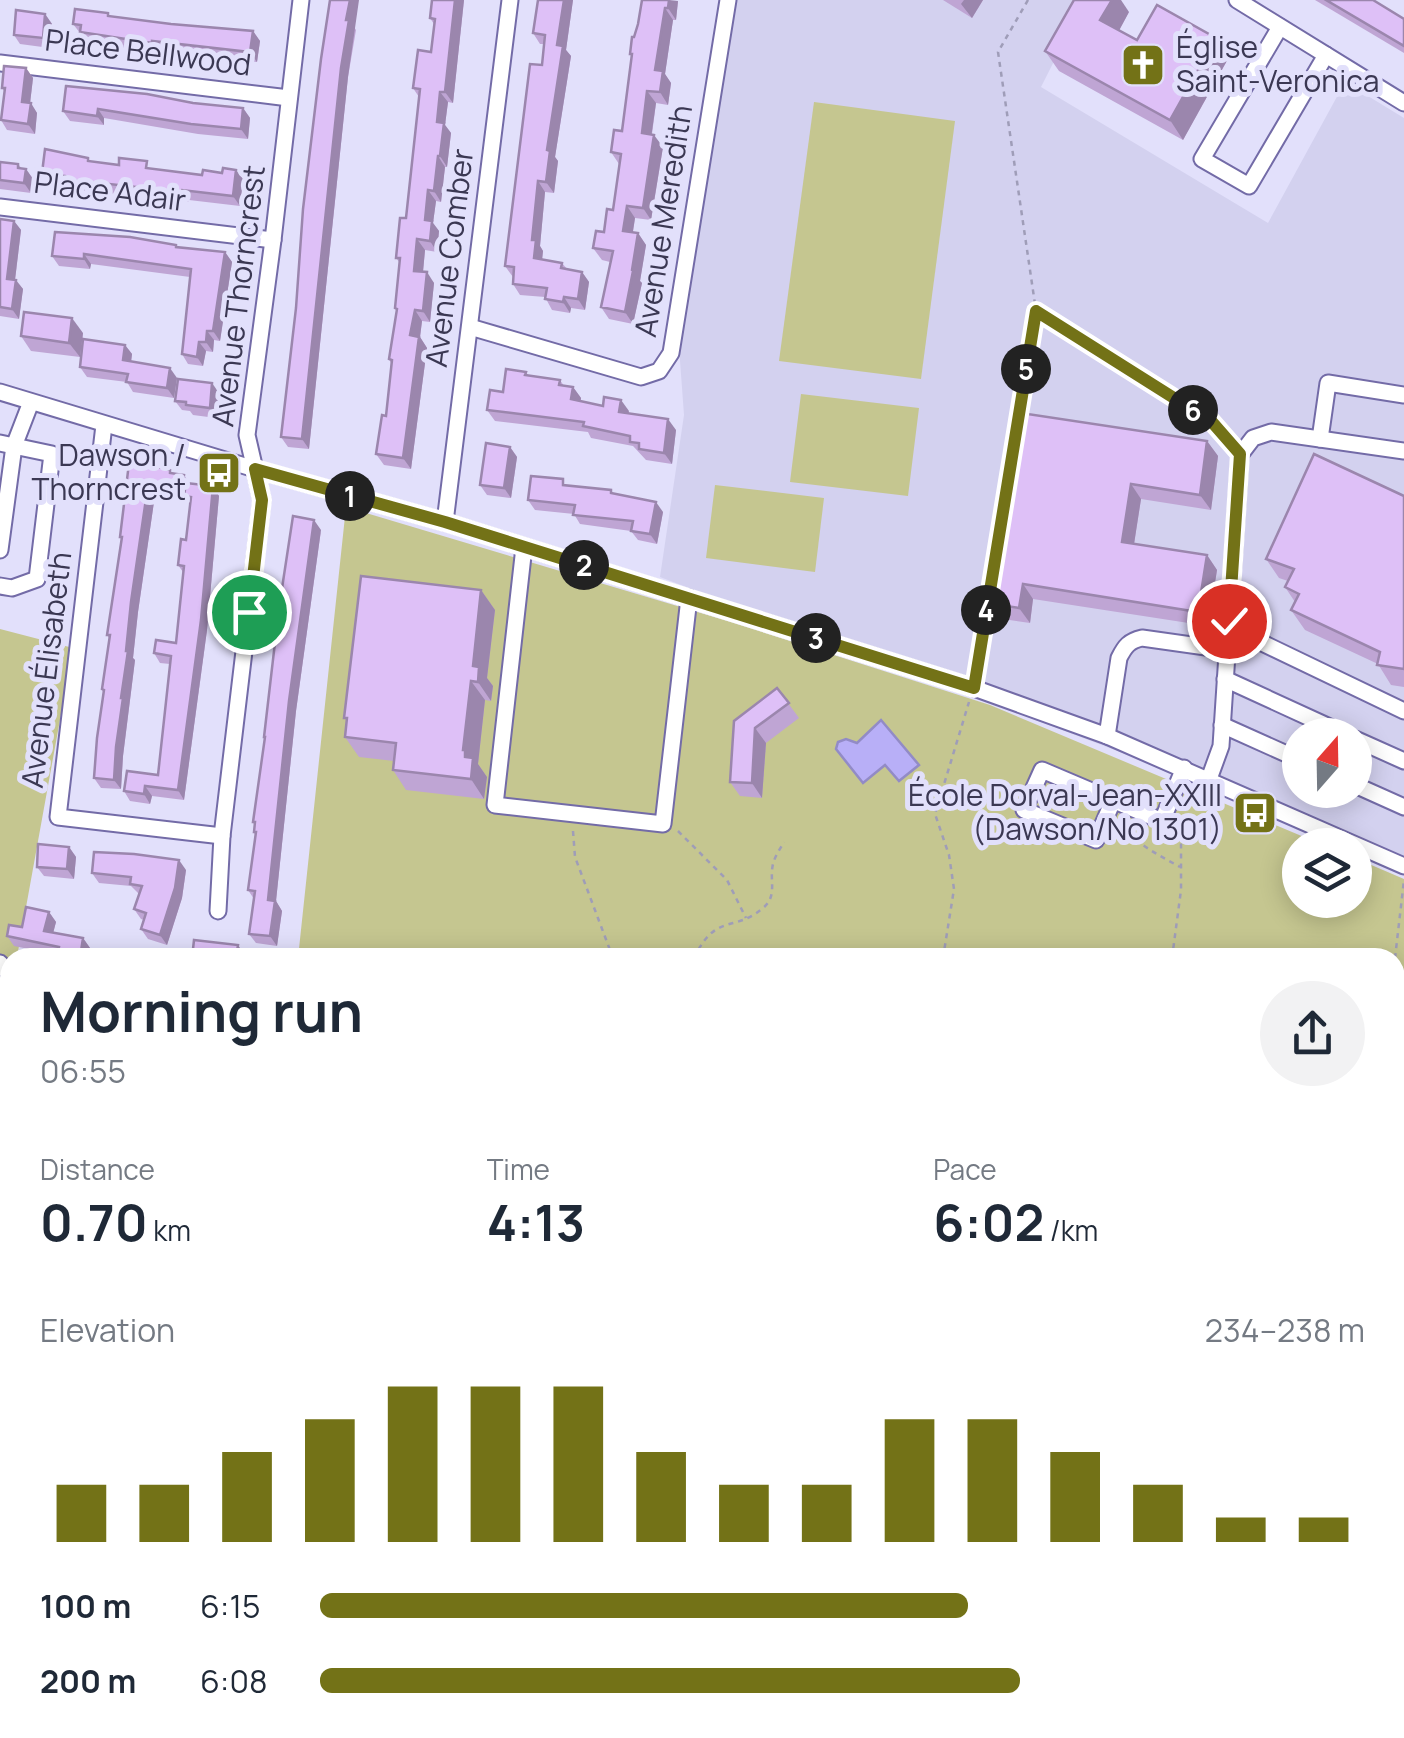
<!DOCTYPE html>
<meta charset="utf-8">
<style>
:root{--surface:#fff;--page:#f2f2f3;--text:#1f2937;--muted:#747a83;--accent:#737217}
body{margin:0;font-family:Manrope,sans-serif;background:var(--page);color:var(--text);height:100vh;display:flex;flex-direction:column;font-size:38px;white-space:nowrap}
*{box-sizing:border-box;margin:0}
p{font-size:32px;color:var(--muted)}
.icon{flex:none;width:55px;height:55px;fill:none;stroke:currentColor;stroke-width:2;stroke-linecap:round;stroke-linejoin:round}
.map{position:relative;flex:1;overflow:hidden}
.panel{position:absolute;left:0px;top:948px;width:1405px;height:792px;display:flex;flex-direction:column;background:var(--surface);border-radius:30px 30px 0 0;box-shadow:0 5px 25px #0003}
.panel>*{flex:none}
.needle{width:65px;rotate:20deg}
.fabs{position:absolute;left:1282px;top:718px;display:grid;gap:20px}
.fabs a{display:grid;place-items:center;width:90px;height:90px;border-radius:50%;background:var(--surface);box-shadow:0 5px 25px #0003;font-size:50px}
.pin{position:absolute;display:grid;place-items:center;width:85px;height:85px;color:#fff;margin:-42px;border:5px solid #fff;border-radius:50%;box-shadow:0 2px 10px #0007}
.km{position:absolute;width:50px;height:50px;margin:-25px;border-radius:50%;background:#222;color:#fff;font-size:28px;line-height:50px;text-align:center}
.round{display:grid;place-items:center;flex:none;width:105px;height:105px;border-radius:52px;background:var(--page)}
.summary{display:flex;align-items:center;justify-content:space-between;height:170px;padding:0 40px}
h1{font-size:55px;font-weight:700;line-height:75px}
.metrics{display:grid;grid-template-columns:repeat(3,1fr);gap:15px;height:170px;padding:10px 40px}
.metrics div{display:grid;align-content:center}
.metrics b{font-size:50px;font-weight:700}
.metrics small{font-size:28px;font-weight:400}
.metrics p{font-size:28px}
.chart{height:280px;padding:20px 40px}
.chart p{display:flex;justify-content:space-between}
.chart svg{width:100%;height:180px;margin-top:10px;stroke:var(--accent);stroke-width:6}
ul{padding:0 40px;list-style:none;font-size:32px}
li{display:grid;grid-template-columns:160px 120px 1fr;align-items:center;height:75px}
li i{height:25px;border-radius:12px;background:var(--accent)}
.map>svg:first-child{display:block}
</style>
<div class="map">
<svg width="1404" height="1738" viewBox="0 0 1404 1738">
<rect width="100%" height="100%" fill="#e2e0fb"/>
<!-- built -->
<path fill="#d3d1ef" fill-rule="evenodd" d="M734,0H1085L1041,87L1268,223L1345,82L1404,118V860L660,577L684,415L679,347ZM1300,735H1355V790H1300Z"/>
<!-- green -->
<g fill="#c5c690">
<path d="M814,102L955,121L921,379L779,361Z"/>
<path d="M801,394L919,408L908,496L790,482Z"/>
<path d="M715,485L824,498L815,572L706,558Z"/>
<path d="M346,507L731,622L990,705L1323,845H1300V900H1355V858L1404,879V1149L1395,1212V958H298Z"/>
<path d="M0,629L73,648L17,957L10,958V975L0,963Z"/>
<path d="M0,982L10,994V1135L0,1129Z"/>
</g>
<!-- water -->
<g fill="#b8aff7" stroke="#928bc6" stroke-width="2.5">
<path d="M881,720L919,765L899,781L885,765L863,783L836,749L838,742L846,739L857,743Z"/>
<path d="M0,1129L10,1135V1730H421L423,1738H0Z"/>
</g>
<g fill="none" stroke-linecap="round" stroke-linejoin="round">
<defs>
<g id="minor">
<path d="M1237,0L1404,103"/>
<path d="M1280,27L1202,159L1249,186L1326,55"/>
<path d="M0,63L289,98"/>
<path d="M0,207L273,240"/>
<path d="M470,327L641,377L659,371L671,353L728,0"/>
<path d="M0,392L255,469L445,522L974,688L1107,736L1404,866"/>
<path d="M104,425L58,817L222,836"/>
<path d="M1320,439L1328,383L1404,395"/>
<path d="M0,443L52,454L37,579L12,588L0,586"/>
<path d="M445,522L510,0"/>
<path d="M524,547L495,805L663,824L689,598"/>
<path d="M0,550L14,446L31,402"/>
<path d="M1229,627L1404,711"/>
<path d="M1225,679L1347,735"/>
<path d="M1222,725L1300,760"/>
<path d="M1107,736L1119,658C1125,646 1129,641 1142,638L1227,650"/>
<path d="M1355,739L1404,761"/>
<path d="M1209,779L1221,746L1240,455L1253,438L1271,432L1404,451"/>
<path d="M1355,785L1404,807"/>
<path d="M1113,801L1096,840L1024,810L1042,770L1162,821L1184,768"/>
<path d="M218,911L222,836L262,500L247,435L273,240L301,0"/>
<path d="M0,963L10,975"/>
<path d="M1395,1367L1404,1368"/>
<path d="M1395,1655H1404"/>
<path d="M1043,1730V1738"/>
<path d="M620,1738L621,1730"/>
<path d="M772,1738L773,1730"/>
<path d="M1331,1738L1332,1730"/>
<path d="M1358,1738L1359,1730"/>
</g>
</defs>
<!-- minor casing -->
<use href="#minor" stroke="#736ba7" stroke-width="19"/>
<!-- path -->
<g stroke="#9f9db8" stroke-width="2.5" stroke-dasharray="5 5" stroke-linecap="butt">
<path d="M1028,0L998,52L1036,311L1212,422L1229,442"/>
<path d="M1019,414L1036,311"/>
<path d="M976,670L987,604"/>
<path d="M1122,825C1137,845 1159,855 1180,867"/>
<path d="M573,831L575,857L613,958"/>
<path d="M678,831L727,880L746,918"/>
<path d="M694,958C716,912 734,933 763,908C778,896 769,880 773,864C775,856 780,849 784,842"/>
<path d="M943,958L954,889L949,855L935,814L969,702"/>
<path d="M1172,958L1181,890V822"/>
<path d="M1395,958L1404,880"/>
<path d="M0,1089L10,1095"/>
</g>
<!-- minor -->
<use href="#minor" stroke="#fff" stroke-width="15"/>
</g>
<!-- wall -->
<g fill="#bfa5d4">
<path d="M432,0H464L453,103L448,102L445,125L451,133L447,167H445L441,202L436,201L433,223L439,231L437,252L425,250L423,272L434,283L430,322L422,321L420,337L427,348L411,469L384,465L376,454L386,416L391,363L389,359L397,311L395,308L400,263L396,258L406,218L419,97L413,88L431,52L434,24L430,18Z"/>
<path d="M538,0H573L566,50L571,56L555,157L558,161L554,193L545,192L540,246L543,251L542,260L562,263L567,269L582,272L589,282L585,310L571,308L570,313L552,310L545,297L520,295L513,284V277L505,266L542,65L544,44H540L533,33Z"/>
<path d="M943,0H983L972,18Z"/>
<path d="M1315,0H1373L1404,19V53Z"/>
<path d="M678,1L676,20H673L665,74L671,83L668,105L656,103L652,134L663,147L651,220L635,218L633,232L638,233L646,245L640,281L642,283L633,324L609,319L601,307L610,262L602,260L593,248L604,232L613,210L619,164L611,152L622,131L632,56L630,54L638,24Z"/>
<path d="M1129,12L1119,30L1137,40L1216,38L1229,57L1183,140L1059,71L1045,51Z"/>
<path d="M45,14L52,24L50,48L20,44L14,35Z"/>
<path d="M110,16L171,24L253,31L260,41L257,62L159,51L158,53L87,42L73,24Z"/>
<path d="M354,27L356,30L348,77L309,449L288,447L281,437Z"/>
<path d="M26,68L33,78L30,103L37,113L35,134L7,130L1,120L5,92L2,88Z"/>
<path d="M193,103L243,108L250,118L248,139L198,134L104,118V125L70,121L63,111Z"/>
<path d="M0,162L18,164L22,169H26L33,179L31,193L0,189Z"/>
<path d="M91,162L243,179L240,206L189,200L188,202L71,189L69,186L49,183L42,173Z"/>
<path d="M0,219L14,221L21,230L15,280L23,289L19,319L0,316Z"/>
<path d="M178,247L225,252L232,262L220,341L214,340L213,352L206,351L203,366L188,364L182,354L190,277L91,264L90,269L59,266L52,256Z"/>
<path d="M83,333L80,357L31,351L21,336Z"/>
<path d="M125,345L132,354L131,362L177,378L174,398L133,392L127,382L87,377L80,367Z"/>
<path d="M526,372L528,375L560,380L564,386L573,387L581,398L580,401L603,406L621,400L628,413L676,430L672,464L646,460L633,446L591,438L588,432L495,421L487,410L503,392Z"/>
<path d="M219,393L216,418L193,415L190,411L182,410L175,401Z"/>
<path d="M1015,412L1207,441L1218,456L1211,510L1141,499L1134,544L1207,555L1217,570L1208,626L1033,599L1030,623L996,618L986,603Z"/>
<path d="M510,447L517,457L511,498L487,495L480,485Z"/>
<path d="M129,463L184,475L190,484L213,486L219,496L207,630L184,800L152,796L150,804L130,801L124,791L158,775L170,664L160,663L154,653L176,643L183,572L178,565L186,540L190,505L187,501L155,495L138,612L133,658L135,660L123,756L121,789L101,788L94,778L103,692L102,689L109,638L107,635L121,539L120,537Z"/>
<path d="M567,485L614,494L663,512L657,544L638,540L631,531L580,524L574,514L535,510L528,500Z"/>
<path d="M1404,496V687L1391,685L1378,664L1305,630L1291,610L1295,602L1285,587L1288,581L1279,578L1266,559Z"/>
<path d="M321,530L296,711L276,901L282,911L277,946L256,943L249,934L254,899L248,890L255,835L254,832V824L253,822L265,739L264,737Z"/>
<path d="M481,590L495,610L487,678L493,686L491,701L485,700L478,764L487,777L484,799L406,790L393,770L394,761L359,757L345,737L347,721L344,718Z"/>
<path d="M777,688L799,718L766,743L762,798L740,796L730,782L734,721Z"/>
<path d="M69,847L76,857L74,879L44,876L37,867Z"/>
<path d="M186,870L182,898L167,945L148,939L141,929L144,920L141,919L134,909L139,894L131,886L99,883L92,873Z"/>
<path d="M49,912L56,922L53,933L83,938L90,948L89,958H57L58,955L14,946L7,936Z"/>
<path d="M1395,1392L1404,1394V1423L1395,1422Z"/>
<path d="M1404,1580V1620L1395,1618V1584L1402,1586Z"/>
</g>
<!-- shaded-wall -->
<g fill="#9b86ad">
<path d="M350,0H359L348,77L309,449L302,439L346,20Z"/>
<path d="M455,0H464L453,103L445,92Z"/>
<path d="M564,0H573L566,50L571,56L555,157L558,161L554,193L546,182L547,150L557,45Z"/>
<path d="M669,0L678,1L676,20L668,8Z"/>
<path d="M964,0H983L972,18L961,4Z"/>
<path d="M1112,0H1121L1129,12L1114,40L1100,20Z"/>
<path d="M665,8L673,20L665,74L671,83L668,105L660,92L655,70Z"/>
<path d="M45,14L52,24L50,48L43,38Z"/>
<path d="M253,31L260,41L257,62L250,52Z"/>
<path d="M1216,38L1229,57L1183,140L1170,120Z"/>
<path d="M26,68L33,78L29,112L22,102Z"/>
<path d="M647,91L656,103L650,145L642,133Z"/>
<path d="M440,92L448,102L445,125L451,133L447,167L440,156L437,122Z"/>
<path d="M31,103L37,113L35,134L28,124Z"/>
<path d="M243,108L250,118L248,139L241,129Z"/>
<path d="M98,109L104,118V125L97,116Z"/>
<path d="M654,135L663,147L651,220L643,208Z"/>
<path d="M438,156L445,167L441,202L434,191Z"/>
<path d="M26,169L33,179L31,193L24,183Z"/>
<path d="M236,170L243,179L240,206L233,196Z"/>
<path d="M538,181L545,192L540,246L543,251L541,269L534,258L532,240Z"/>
<path d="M428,190L436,201L433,223L439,231L437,252L430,241L425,220Z"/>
<path d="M627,206L635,218L631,243L623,231Z"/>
<path d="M14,221L21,230L14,288L7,279Z"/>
<path d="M638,233L646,245L640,281L642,283L633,324L625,312Z"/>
<path d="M417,239L425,250L422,282L414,271Z"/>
<path d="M225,252L232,262L220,341L213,331Z"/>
<path d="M84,254L91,264L90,269L84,259Z"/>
<path d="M427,272L434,283L430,322L423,311Z"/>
<path d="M582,272L589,282L585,310L578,299Z"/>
<path d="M16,280L23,289L19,319L12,309Z"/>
<path d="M564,297L571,308L570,313L563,302Z"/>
<path d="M415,310L422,321L420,337L427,348L411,469L403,458L410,335Z"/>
<path d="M72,318L83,333L80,357L69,343Z"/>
<path d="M207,331L214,340L213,352L206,342Z"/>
<path d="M199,342L206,351L203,366L197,357Z"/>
<path d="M125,345L132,354L130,370L123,360Z"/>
<path d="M170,368L177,378L174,398L167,388Z"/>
<path d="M212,383L219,393L216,418L210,408Z"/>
<path d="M573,387L581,398L579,411L571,399Z"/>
<path d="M621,400L629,411L626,423L619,412Z"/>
<path d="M668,419L676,430L672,464L664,453Z"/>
<path d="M1207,441L1218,456L1211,510L1200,495Z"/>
<path d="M510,447L517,457L511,498L504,488Z"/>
<path d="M1131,484L1141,499L1132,557L1122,542Z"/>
<path d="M148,485L155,495L138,612L133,658L135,660L123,756L121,789L114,780L116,747L131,602Z"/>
<path d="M213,486L219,496L207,630L184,800L178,790Z"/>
<path d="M656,502L663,512L657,544L650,534Z"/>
<path d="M314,520L321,530L296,711L276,901L282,911L277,946L270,936L268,900L289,701Z"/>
<path d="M1207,555L1217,570L1208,626L1198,612Z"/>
<path d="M1023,584L1033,599L1030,623L1019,608Z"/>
<path d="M481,590L495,610L487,678L493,686L491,701L478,682L473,666Z"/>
<path d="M471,681L485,700L478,764L487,777L484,799L471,779L463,750Z"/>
<path d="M755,728L766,743L762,798L752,783Z"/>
<path d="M145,786L152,796L150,804L144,794Z"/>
<path d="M69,847L76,857L74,879L67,869Z"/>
<path d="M179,860L186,870L182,898L167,945L160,935Z"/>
<path d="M49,912L56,922L51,941L44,931Z"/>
<path d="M83,938L90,948L89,958H80Z"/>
<path d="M238,945L244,954V958H236Z"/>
<path d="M662,1730H674L673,1738H661Z"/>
<path d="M755,1730H763L761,1738H756Z"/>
<path d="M1268,1730H1277L1280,1735V1738H1266Z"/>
</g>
<!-- building -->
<g fill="#dec0f7" stroke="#9b86ad" stroke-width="2.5">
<path d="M330,0H350L346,20H349L341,68L302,439L281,437L296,308L303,209L321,59Z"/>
<path d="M432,0H455L445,92H440L437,122L444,123L440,156H438L434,191L428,190L425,220L432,221L430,241L417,239L414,271L427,272L423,311L415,310L410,335L419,337L403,458L376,454L382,415L386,416L392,360L389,359L397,309L395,308L400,258H396L400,218H406L420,89L413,88L418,50L431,52L435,19L430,18Z"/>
<path d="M538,0H564L557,45L563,46L547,150L550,151L546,182L538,181L532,240H536L534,258L562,263L561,268L582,272L578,299L564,297L563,302L545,299L547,288L513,284L514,267L505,266L530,64L542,65L545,35L533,33Z"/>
<path d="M642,0H669L668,8H665L655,70L663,71L660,92L647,91L642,133L654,135L643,208L627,206L623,231L638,233L632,270L633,271L625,312L601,307L613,251L593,248L596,231L604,232L607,209L613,210L621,154L611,152L614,130L622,131L632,54H630L632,37H634L638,24Z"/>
<path d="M1074,0H1112L1100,20L1137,40L1157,5L1216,38L1170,120L1045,51Z"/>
<path d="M1326,0H1373L1404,19V46Z"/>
<path d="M75,9L108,13V16L171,24L253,31L250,52L152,41V43L80,32L81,25L73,24Z"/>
<path d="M16,10L45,14L43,38L14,35Z"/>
<path d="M4,66L26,68L22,102L31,103L28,124L1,120L5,88H2Z"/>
<path d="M66,86L147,94L193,103L243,108L241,129L191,124L98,109L97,116L63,111Z"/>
<path d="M45,149L88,158V161L119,165V158L147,161L146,168L202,175L203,170L222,173L223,168L236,170L233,196L182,190L181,192L64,179L65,176L42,173Z"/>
<path d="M0,162L18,164V168L26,169L24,183L0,180Z"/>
<path d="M0,219L14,221L7,279L16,280L12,309L0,307Z"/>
<path d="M55,232L130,237L176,245V247L225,252L213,331H207L206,342H199L197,357L182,354L191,269L84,254V259L52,256Z"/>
<path d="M24,312L72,318L69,343L21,336Z"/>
<path d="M83,339L125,345L123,360L170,368L167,388L126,382L128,374L80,367Z"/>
<path d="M506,369L526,372L525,375L560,380L559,385L573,387L571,399L603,406L604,397L621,400L619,412L668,419L664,453L639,449V443L630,442V436L583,426L584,422L487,410L490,390L503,392Z"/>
<path d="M178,379L212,383L210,408L186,405V402L175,401Z"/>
<path d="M1015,412L1207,441L1200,495L1131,484L1122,542L1207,555L1198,612L1023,584L1019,608L986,603Z"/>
<path d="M486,443L510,447L504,488L480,485Z"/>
<path d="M1314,454L1404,496V669L1377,665L1380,652L1291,610L1299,594L1285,587L1294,569L1266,559Z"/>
<path d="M129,463L150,465L170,470V473L184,475L182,491L148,485L131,602L126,651H128L121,698H123L116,747L114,780L94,778L97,738L104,690L102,689L110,635H107L122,537H120Z"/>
<path d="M531,476L563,479V485L611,490V493L656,502L650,534L631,531L633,521L573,515L575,505L528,500Z"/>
<path d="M186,483L213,486L201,620L178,790L145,786L144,794L124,791L127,771L158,775L171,656L154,653L156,640L176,643L184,566L178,565L181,539L186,540L191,497L184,496Z"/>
<path d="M293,516L314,520L289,701L268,900L275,901L270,936L249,934L255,891L248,890L256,832H254L255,822H253L265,737H264L279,608Z"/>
<path d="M361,576L481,590L473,666L479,667L478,682L471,681L463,750H465V757L473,758L471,779L393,770L396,743L345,737L347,718H344Z"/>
<path d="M777,688L789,703L755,728L752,783L730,782L734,721Z"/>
<path d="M38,844L69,847L67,869L37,867Z"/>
<path d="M94,852L134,854L179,860L175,888L160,935L141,929L146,913L134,909L142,886L130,884L131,877L92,873Z"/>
<path d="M26,907L49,912L44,931L83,938L80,958H57L59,947L7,936L9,925L22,927Z"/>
<path d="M194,940L238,945L236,958H192Z"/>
<path d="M102,953L117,958H100Z"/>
<path d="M753,954L774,958H752Z"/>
<path d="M1395,1392L1404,1394V1414L1395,1413Z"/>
<path d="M1403,1580H1404V1605H1403L1402,1611L1395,1610V1584L1402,1586Z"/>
<path d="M1400,1673H1404V1687L1398,1686Z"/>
<path d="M1404,1703V1738H1398L1400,1722H1401Z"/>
<path d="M645,1730H662L661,1738H644Z"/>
<path d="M718,1730H755L756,1738H717Z"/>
<path d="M1230,1730H1268L1266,1738H1228Z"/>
</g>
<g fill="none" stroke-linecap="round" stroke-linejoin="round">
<defs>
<path id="route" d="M249,612L262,500L255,469L445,522L974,688L1036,311L1212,422L1240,454L1229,621"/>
</defs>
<!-- route casing -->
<use href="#route" stroke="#fff" stroke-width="20"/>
<!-- route -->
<use href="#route" stroke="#737217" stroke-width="12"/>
</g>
<!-- icons -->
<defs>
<symbol id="church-square" viewBox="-11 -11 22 22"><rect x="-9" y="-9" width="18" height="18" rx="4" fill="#737217" stroke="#e2e0fb"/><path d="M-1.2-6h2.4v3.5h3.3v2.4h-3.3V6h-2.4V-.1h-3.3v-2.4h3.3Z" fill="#fff"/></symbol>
<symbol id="bus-square" viewBox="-11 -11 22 22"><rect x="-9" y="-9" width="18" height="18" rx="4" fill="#737217" stroke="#e2e0fb"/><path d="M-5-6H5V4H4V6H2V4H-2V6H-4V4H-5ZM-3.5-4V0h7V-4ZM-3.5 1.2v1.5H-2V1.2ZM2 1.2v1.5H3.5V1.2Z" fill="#fff"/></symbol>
</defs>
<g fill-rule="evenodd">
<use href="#church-square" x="1118" y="40" width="50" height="50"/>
<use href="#bus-square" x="194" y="448" width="50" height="50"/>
<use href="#bus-square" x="1230" y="788" width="50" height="50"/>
</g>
<g text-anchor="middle" stroke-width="10" stroke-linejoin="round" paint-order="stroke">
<!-- poi labels -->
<g font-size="30" fill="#3b3853" stroke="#e2e0fb" text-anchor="end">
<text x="1176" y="58" text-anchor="start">Église<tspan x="1176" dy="34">Saint-Veronica</tspan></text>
<text x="186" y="466">Dawson /<tspan x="186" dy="34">Thorncrest</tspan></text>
<text x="1222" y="806">École Dorval-Jean-XXIII<tspan x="1222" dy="34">(Dawson/No 1301)</tspan></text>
</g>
<!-- street labels -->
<g font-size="30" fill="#3b3853" stroke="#e2e0fb">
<text transform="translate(148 53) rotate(7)" y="10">Place Bellwood</text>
<text transform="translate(110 192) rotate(7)" y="10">Place Adair</text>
<text transform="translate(664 221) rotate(-81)" y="10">Avenue Meredith</text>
<text transform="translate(450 258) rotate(-83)" y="10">Avenue Comber</text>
<text transform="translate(239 296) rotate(-83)" y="10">Avenue Thorncrest</text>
<text transform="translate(47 670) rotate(-83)" y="10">Avenue Élisabeth</text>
</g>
</g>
</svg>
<div class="fabs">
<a><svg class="needle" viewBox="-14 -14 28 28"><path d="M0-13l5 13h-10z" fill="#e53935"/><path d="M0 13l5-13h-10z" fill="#747a83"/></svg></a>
<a><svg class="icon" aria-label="layers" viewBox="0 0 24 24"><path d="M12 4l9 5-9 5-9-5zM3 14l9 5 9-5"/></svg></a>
</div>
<div class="pin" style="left:249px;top:612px;background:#1e9e55"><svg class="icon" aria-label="arrive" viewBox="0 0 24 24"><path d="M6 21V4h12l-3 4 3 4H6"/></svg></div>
<div class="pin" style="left:1229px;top:621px;background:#d93025"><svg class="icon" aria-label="check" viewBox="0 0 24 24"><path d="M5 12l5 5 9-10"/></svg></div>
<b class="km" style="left:350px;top:496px">1</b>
<b class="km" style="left:584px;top:565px">2</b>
<b class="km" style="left:816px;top:638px">3</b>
<b class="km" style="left:986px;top:610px">4</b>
<b class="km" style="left:1026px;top:369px">5</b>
<b class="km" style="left:1193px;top:410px">6</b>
<section class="panel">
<div class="summary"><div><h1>Morning run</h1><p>06:55</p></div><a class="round"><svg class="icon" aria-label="share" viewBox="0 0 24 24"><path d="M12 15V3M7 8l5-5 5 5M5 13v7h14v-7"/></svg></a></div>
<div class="metrics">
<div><p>Distance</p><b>0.70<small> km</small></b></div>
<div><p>Time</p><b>4:13</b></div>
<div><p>Pace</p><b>6:02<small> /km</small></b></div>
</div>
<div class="chart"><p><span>Elevation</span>234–238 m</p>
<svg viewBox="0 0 160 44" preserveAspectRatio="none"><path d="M5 44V30M15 44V30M25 44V22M35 44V14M45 44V6M55 44V6M65 44V6M75 44V22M85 44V30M95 44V30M105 44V14M115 44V14M125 44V22M135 44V30M145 44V38M155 44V38"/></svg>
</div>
<ul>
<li><b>100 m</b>6:15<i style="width:62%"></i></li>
<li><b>200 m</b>6:08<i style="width:67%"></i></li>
</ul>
</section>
</div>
